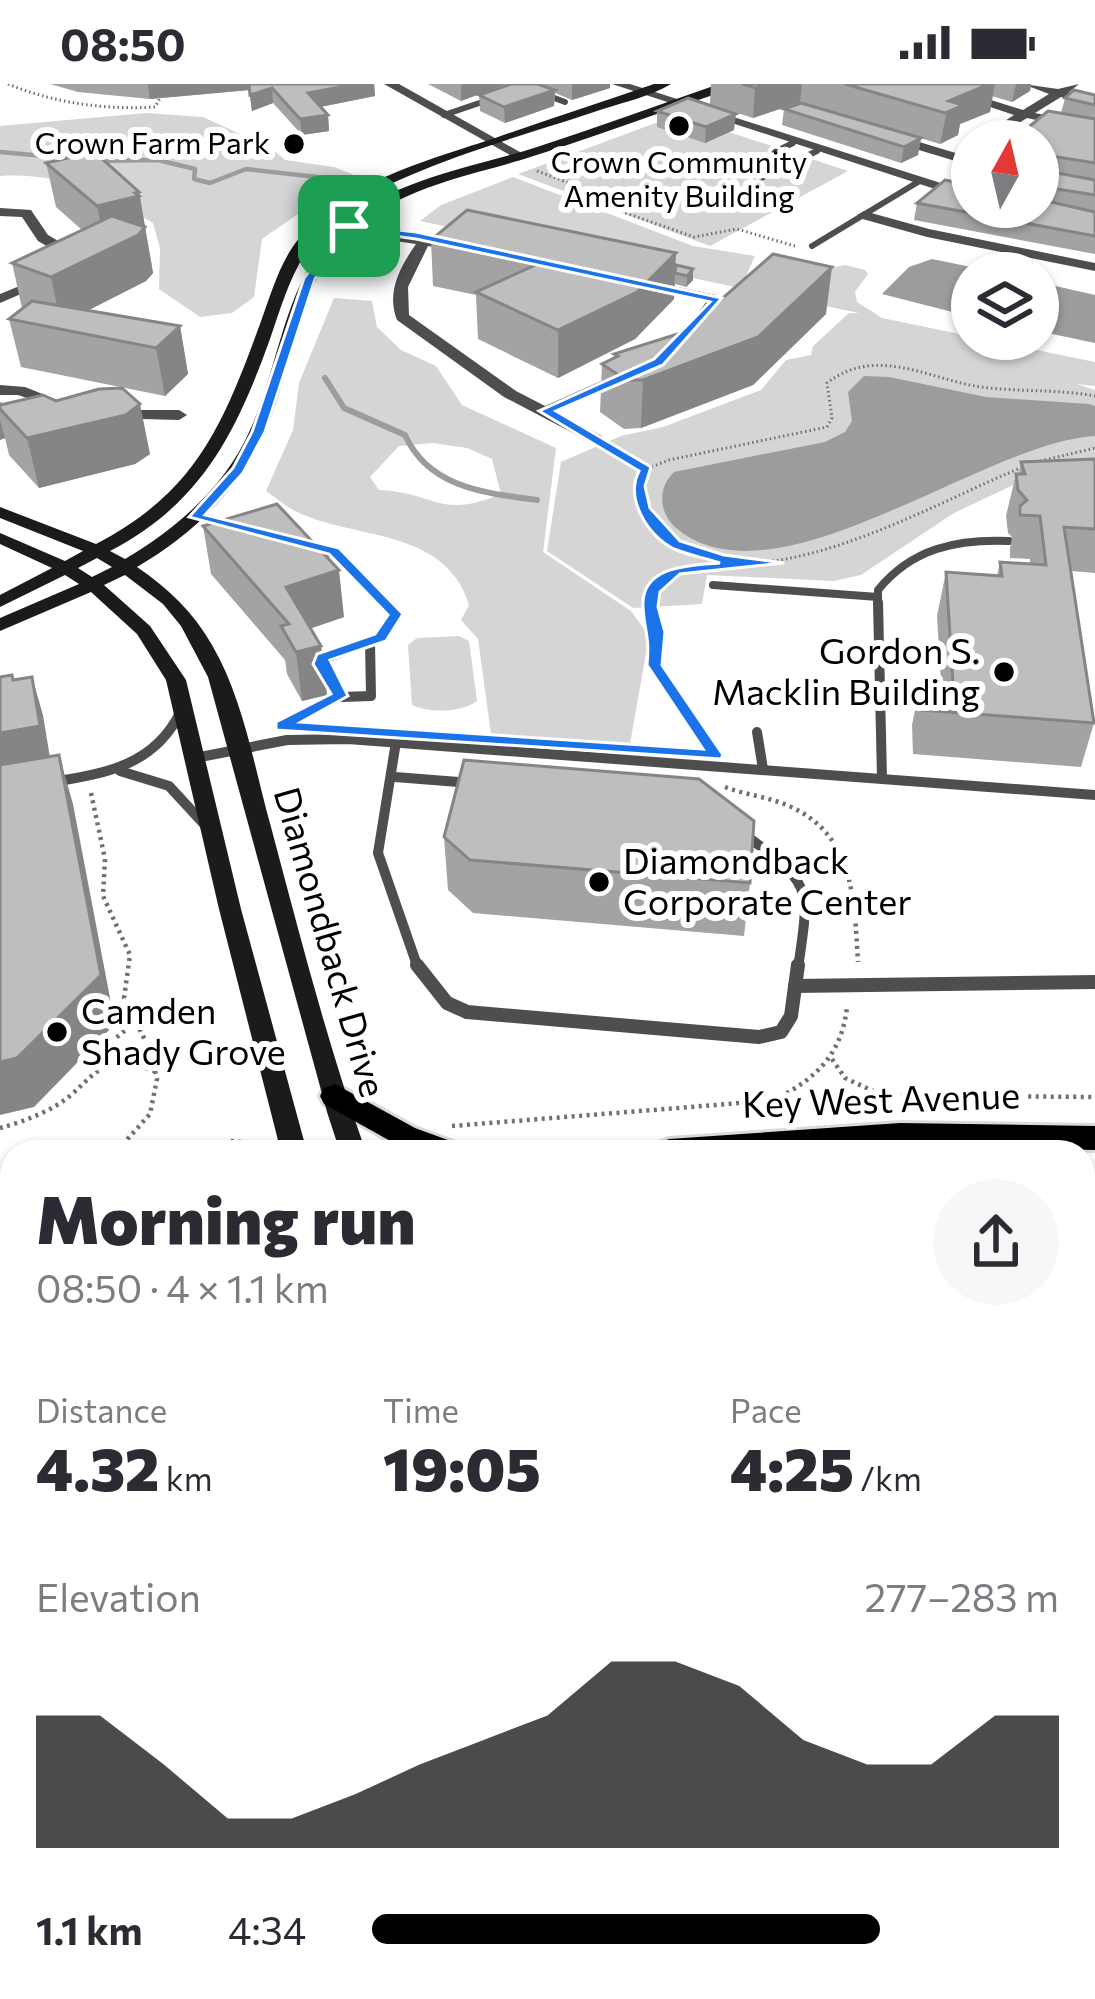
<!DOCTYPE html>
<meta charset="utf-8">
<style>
:root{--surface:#fff;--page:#f7f7f7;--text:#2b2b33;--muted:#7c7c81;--accent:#000}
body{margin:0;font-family:Commissioner,sans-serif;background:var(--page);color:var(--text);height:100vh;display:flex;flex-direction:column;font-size:45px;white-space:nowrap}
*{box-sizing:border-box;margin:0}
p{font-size:39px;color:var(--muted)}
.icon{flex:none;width:66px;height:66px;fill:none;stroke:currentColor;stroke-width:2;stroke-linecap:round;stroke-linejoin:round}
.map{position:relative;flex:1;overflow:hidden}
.sheet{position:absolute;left:0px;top:1056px;width:1095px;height:861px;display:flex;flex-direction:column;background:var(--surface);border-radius:36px 36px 0 0;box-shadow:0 3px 9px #0004}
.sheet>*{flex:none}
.needle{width:78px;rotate:8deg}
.fabs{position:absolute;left:951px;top:36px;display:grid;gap:24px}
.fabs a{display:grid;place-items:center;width:108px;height:108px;border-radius:50%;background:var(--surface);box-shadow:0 3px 9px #0004;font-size:60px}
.pin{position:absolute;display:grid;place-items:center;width:102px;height:102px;color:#fff;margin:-51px;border-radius:24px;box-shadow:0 6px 18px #0006}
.round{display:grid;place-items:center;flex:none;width:126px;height:126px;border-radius:63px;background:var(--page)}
.headline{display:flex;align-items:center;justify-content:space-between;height:204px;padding:0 36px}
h1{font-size:66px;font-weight:800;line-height:90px}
.figures{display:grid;grid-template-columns:repeat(3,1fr);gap:18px;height:204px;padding:12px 36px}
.figures div{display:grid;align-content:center}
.figures b{font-size:60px;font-weight:800}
.figures small{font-size:33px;font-weight:400}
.figures p{font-size:33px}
.chart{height:336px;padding:24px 36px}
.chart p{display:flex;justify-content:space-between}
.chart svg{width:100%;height:216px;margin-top:12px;fill:var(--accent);opacity:.7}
ul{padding:0 36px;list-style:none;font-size:39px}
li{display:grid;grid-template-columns:192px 144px 1fr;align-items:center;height:90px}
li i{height:30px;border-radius:15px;background:var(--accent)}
.status{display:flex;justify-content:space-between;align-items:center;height:84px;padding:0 60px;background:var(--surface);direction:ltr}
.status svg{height:33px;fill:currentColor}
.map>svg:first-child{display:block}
</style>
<div class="status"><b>08:50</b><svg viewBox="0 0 49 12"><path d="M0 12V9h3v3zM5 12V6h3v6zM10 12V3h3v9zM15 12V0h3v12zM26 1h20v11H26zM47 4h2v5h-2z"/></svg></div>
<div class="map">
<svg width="1095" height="1915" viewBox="0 0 1095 1915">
<rect width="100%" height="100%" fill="#fff"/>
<!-- green -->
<g fill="#d5d5d5" fill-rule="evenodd">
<path d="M146,29L203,33L271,64L285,76L334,83L354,91L262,155L254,213L232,229L200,233L159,205L160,164L153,139C105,109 58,88 0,92V42Z"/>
<path d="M677,31L848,87L710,162L518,90Z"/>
<path d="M513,93L693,162L755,172L746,192L754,201L845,181L865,186L868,190L855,208L857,218L882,234L1095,278V302L1077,300L1095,306V375L1032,392L954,429L861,491L834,497L707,491L702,520L633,524L547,467L561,378L621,352L663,343L761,306L786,276L811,271L813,262L849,229H859L420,137L441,121Z"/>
<path d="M334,214L372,217L377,243L401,266L436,282L462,321L556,364L543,468L631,527L649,552L630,660L491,650L478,555L461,536L469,521C446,444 356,456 297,428C286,423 276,414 266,407L293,346L299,299ZM433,359L467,364L492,375L501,410C439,436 435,408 379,406L370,393L399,362Z"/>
<path d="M459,552L469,557L477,617C460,629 430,629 412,621L408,561L417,554Z"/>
<path d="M0,1674L12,1688V1798L0,1819Z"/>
</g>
<!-- water -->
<g fill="#9c9c9c">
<path d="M932,175L1000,189H972V233L882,210L909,183Z"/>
<path d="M1038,198L1095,211V259L1038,247Z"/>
<path d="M864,292L889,293L986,313L1089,320L1095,322V352C982,358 775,527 676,444C659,429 657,404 674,388L825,358L845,348L852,337L848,308Z"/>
</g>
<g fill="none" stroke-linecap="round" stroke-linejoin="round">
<!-- stream-far1 -->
<g stroke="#9c9c9c" stroke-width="4.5">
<path d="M0,68L78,75"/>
<path d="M95,77L158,76L195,85L194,95L210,99L246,85L317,93"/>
</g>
<!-- stream -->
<path stroke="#9c9c9c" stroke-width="6" d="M325,294L344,324L405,351C429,404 485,409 537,416"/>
<defs>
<g id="primary">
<path d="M335,1000L415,1044L456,1059L461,1068H410L324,1020L320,1012L324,1004Z"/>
<path d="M900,1039L1095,1042V1066L900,1063L653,1068L658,1059L669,1055Z"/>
<rect x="1083" y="1117" width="12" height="26"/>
<path d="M12,1147V1175L0,1177V1149Z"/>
<path d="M12,1223V1253L0,1256V1226Z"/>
</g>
</defs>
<!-- primary casing -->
<use href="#primary" stroke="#dbdbdb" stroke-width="6"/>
<!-- path-far2 -->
<g stroke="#707070" stroke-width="3" stroke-dasharray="1.5 3" stroke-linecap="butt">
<path d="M8,0C54,19 105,26 155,23L168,0"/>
<path d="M537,87L569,99L589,116L694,153L737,145L795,162"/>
<path d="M612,364L646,385"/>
<path d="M1036,378L1095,364"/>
<path d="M1026,382C937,415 740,539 656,444C640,426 636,407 646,385L669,376L827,343L832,334L827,299C876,261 928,295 981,303C1019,308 1057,305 1095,312"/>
<path d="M651,521V509C668,478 710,481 741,480"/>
</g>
<!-- path-far1 -->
<g stroke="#707070" stroke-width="4.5" stroke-dasharray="3 4.5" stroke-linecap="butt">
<path d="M651,518L654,581L712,665"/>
<path d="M298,635L324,619"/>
<path d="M725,703C746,711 769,713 789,722C855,751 854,816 858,878"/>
<path d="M91,709L105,775L103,812L130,871L124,914L150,966L157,995L150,1030L116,1068"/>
<path d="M832,975L845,994L873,1007"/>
<path d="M109,980L132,979L154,987"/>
<path d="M780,1013C819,992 842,968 847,923"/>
<path d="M452,1042L841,1011L1095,1013"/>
<path d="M0,1044C23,1038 54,1026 71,1011C85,999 92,989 109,980L111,958L139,935"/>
<path d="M221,1068L230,1057L263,1060"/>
<path d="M0,1117L12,1115"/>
<path d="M1083,1252L1095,1256"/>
</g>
<!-- path -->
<path stroke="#707070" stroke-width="6" stroke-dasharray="4.5 8" stroke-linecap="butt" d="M518,1905L521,1915"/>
<!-- lane-far3 -->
<g stroke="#4e4e4e" stroke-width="6">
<path d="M517,0L565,18"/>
<path d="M444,31L494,14"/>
<path d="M793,59L736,87L761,94L817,67"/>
<path d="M812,162L918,98"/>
</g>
<!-- lane-far2 -->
<g stroke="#4e4e4e" stroke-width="8">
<path d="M302,459L342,473L387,521"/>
<path d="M713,501L878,513"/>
<path d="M878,521V506C912,464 957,455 1009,457"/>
</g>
<!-- lane-far1 -->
<g stroke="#4e4e4e" stroke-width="10">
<path d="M878,518L882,694"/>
<path d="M370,559L371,612L342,613L321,576L381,553L396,530L384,518"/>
<path d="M757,648L763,685"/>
<path d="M396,658L378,769L418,884"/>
<path d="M195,674L287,656L348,655L1095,711"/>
<path d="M120,687L169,702L204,740"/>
<path d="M395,693L471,699"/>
<path d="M54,698C107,689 154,681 180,629"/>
<path d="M744,750C813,801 810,802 798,884"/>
</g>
<!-- lane -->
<g stroke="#4e4e4e" stroke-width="14">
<path d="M417,881L447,919L467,928L759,953L781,948L791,932L798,881"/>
<path d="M795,902L1095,898"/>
<path d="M1083,1106H1095"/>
</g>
<!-- street -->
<g fill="#4e4e4e" fill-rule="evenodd">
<path d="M384,0H399L527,72L517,75Z"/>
<path d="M612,0H630L972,109V117Z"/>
<path d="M922,0H940L1023,26L1049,10L1023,0L1058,5L1079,0L1069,8L1095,15V23L1061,13L1035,29L1095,41V49L1027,34L990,57H975L1014,31Z"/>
<path d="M893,50L972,74V82L889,57Z"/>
<path d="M0,124L31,126L48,151L79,169L80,177L68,180L67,174L38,157L22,133L0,132Z"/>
<path d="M864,127L929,145L1095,179V187L927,153L859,134L857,131Z"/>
<path d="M364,141L371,146L468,160V166L463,167L428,162L408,203L409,231L516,307L545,322L626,286H636V292L557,328L602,352V358H590L504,313L397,236C386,208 400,183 416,160L360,152L357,145Z"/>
<path d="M39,194L51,197L0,219V210Z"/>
<path d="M644,196L716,211L723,215L701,244L696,245L689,241L707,217L639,203L637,200Z"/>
<path d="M0,301L25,303L75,323L67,328L18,311H0Z"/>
<path d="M113,326H179L187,331L179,336L107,334L105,331Z"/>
</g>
<!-- secondary -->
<g fill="#1b1b1b" fill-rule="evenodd">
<path d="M654,0H671C651,12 625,18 603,25C531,50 386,87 333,136C296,171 286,208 270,255C236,349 202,419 110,467L125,475C177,444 225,403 250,346C281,278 284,193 343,140C396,94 472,84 537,63C598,43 658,21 719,0H736C716,12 690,18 668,26C619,43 570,61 521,76C463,93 399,105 353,146C304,190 296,260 276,319C253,392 202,445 137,483C168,504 193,528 212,561C244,616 254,683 271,743C300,852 328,962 366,1068H340L327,1028L208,593L181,542L163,520L125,491L104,501L150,542L186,596L241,825L307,1068H281L219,825L166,596L137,550L91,508L0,547V534L79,500L65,491L0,523V511L52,484L0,460V449L65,477L83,467L0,434V423L96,460C196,408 223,341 260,240C270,213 279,180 297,157C343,97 430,76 498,53C550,35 602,18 654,0ZM97,474L112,483L92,493L78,484Z"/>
<path d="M559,1905H595L599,1915H563Z"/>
<path d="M647,1905H683L686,1915H650Z"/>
</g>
<!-- primary -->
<use href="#primary" fill="#000" fill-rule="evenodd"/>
</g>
<!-- wall -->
<g fill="#a3a3a3">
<path d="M50,0H374L375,12L320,23L328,31L329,47L302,51L273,19L252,27L249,6L150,15L78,8Z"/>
<path d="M428,0H506L461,17Z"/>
<path d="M511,0H610V4L572,16L555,9L554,22L505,39L480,27L479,11Z"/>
<path d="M711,0H1031L1030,7L1012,18L992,12L990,28L960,40L958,51L940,60L800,18L753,34L710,20Z"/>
<path d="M1095,11V170L914,136L917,119L958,99L960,83L972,73V123H1038V57L1018,52L1061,29L1065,14Z"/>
<path d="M784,25L921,54L918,71L901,79L782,41Z"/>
<path d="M657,27L734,46L705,59L657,43Z"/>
<path d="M46,79L139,108L153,189L146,197L89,226L180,242L188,290L165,312L21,283L9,235L22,224L12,179L82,146L56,123Z"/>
<path d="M431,156L676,181L693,185V196L686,203L675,200L674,215L635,255L558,294L478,255L476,211L433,202Z"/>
<path d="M826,230L753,301L641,344L624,345L600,328L602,280L614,273V270Z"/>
<path d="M0,318L150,370L135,380L39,404L9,371L5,354L0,356Z"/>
<path d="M1095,375V489L1071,487L1094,639L1081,683L913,670L912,641L921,597L941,598L937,532L946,488L997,492L1000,478L1030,480V475L1010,474V465L1012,453L1008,449L1006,432L1016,390H1019L1021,378Z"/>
<path d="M203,442L344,533L310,544L321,562L327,611L302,617L287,590L285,576L211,490Z"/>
<path d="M444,753L750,799L744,852L473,829L448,806Z"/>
</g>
<!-- shaded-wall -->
<g fill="#858585">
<path d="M148,0H250V6L150,15Z"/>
<path d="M356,0H374L375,12L310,25L308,9Z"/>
<path d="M464,0H506L461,17V1Z"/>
<path d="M572,0H610V4L572,16Z"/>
<path d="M768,0H802L800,18L753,34L755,4Z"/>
<path d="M989,0H995L990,28L960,40L958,51L940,60L949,17Z"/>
<path d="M1016,0H1031L1030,7L1012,18Z"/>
<path d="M272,4L273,19L252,27L250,11Z"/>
<path d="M555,6L554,22L505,39L504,23Z"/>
<path d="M736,30L734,46L705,59L706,43Z"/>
<path d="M328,31L329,47L302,51L300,35Z"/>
<path d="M921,54L918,71L901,79L904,63Z"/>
<path d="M139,108L153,189L146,197L61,240L51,193L106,167L97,122Z"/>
<path d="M676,169L674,215L635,255L558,294V246Z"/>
<path d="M832,183L826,230L753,301L641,344L643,296Z"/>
<path d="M693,185V196L686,203L687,192Z"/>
<path d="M180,242L188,290L165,312L156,264Z"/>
<path d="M140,320L150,370L135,380L39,404L27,354Z"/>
<path d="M0,336L5,354L0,356Z"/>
<path d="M339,486L344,533L292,551L286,503Z"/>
<path d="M321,562L327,611L302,617L296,568Z"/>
<path d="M32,593L43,631L51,680L0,689V649Z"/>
<path d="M59,671L73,720L115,940L34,1023L0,1031V978Z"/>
</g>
<!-- building -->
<g fill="#bebebe" stroke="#858585" stroke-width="3">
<path d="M249,0H356L308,9L328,31L300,35L272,4L250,11Z"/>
<path d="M511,0H537L555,6L504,23L479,11Z"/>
<path d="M742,0H768L755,4Z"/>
<path d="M845,0H989L949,17L963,21L945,29Z"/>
<path d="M1074,6L1095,11V21L1065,14Z"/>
<path d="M688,14L736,30L706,43L657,27Z"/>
<path d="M801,19L921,54L904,63L784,25Z"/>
<path d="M1048,27L1095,35V79L1039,70L1041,86L1095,96V111L1038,102V57H991L1003,47L1018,52Z"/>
<path d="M85,70L100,73L139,108L135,109L139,112L97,122L46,79Z"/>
<path d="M972,73V87L960,83Z"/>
<path d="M945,96L972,102V123H1038V115L1095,128V152L917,119Z"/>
<path d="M467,126L676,169L637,208L558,246L476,208L542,178L431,156Z"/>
<path d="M112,132L145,143L138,151L51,193L12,179Z"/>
<path d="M773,170L832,183L758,253L643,296H626L602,280L618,272L614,270L684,248Z"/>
<path d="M676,181L693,185L687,192L675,189Z"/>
<path d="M32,217L180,242L156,264L9,235Z"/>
<path d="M122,304L140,320L126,331L27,354L0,325V321L43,311L56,317L99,305Z"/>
<path d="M1095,375V445L1064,443L1094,639L922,626L921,597L953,599L946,488L1002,492L1000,478L1046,481L1040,432L1020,431V422L1027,416L1018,406L1016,390H1025L1021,378Z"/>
<path d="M277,420L339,486L286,503L321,562L296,568L281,542L289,540L203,442Z"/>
<path d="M12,591L13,596L32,593L40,642L0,649V593Z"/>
<path d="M59,671L101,891L17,974L0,978V681Z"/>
<path d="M464,676L699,695L754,737L750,799L470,776L444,753Z"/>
</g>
<!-- route -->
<path fill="#1a73e8" stroke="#fff" stroke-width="3" fill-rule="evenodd" d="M345,140L416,148L722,214L663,281L556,327L651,383L645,402L650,424L680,457L724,471L784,479L680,490L660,508L658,523L665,548L662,581L723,671L721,675L276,646V638L331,610L313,580L317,570L375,550L388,531L329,470L189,433L233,384L252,348L304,194ZM351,146L416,155L710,218L654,275L539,327L639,387C625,414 647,452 674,465C688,471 705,474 720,479C692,481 641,481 643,522C644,546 650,552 647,581L703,665L301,638L348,612L330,576L386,557L403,530L339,464L205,431L243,389L265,348L315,195Z"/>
<!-- markers -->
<g fill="#000" stroke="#fff" stroke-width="4.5">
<circle cx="679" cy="42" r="12"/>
<circle cx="294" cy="60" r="12"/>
<circle cx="1004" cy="588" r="12"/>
<circle cx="599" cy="798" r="12"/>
<circle cx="57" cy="948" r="12"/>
</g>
<g text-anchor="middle" stroke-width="12" stroke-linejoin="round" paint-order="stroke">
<!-- far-poi labels -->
<g font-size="30" fill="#000" stroke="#fff" text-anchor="end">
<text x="270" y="70">Crown Farm Park</text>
<text x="679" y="89" text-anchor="middle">Crown Community<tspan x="679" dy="34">Amenity Building</tspan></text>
</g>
<!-- poi labels -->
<g font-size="36" fill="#000" stroke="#fff" text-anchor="start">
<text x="980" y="580" text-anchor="end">Gordon S.<tspan x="980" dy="41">Macklin Building</tspan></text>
<text x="623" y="790">Diamondback<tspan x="623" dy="41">Corporate Center</tspan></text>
<text x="81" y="940">Camden<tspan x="81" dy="41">Shady Grove</tspan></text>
</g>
<!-- street labels -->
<g font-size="36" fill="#000" stroke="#fff">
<text transform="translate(330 858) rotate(74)" y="13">Diamondback Drive</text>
<text transform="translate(881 1016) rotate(-2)" y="13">Key West Avenue</text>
</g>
</g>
</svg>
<div class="fabs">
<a><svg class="needle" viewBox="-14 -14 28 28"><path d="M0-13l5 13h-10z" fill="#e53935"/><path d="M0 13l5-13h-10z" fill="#7c7c81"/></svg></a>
<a><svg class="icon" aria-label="layers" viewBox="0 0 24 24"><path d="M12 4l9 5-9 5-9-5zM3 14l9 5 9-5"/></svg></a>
</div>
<div class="pin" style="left:349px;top:142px;background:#1e9e55"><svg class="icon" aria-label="arrive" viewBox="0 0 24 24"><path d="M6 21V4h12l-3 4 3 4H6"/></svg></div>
<section class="sheet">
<div class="headline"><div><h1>Morning run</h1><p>08:50 · 4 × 1.1 km</p></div><a class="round"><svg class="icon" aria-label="share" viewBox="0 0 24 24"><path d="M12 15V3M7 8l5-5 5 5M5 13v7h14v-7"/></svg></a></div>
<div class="figures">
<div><p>Distance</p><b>4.32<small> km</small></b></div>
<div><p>Time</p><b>19:05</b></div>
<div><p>Pace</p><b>4:25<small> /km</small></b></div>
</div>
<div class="chart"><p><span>Elevation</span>277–283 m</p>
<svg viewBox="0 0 160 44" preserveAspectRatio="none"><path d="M0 44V17L10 17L20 27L30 38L40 38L50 33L60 27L70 22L80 17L90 6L100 6L110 11L120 22L130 27L140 27L150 17L160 17V44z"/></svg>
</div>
<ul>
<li><b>1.1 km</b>4:34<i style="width:74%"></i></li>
</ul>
</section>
</div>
